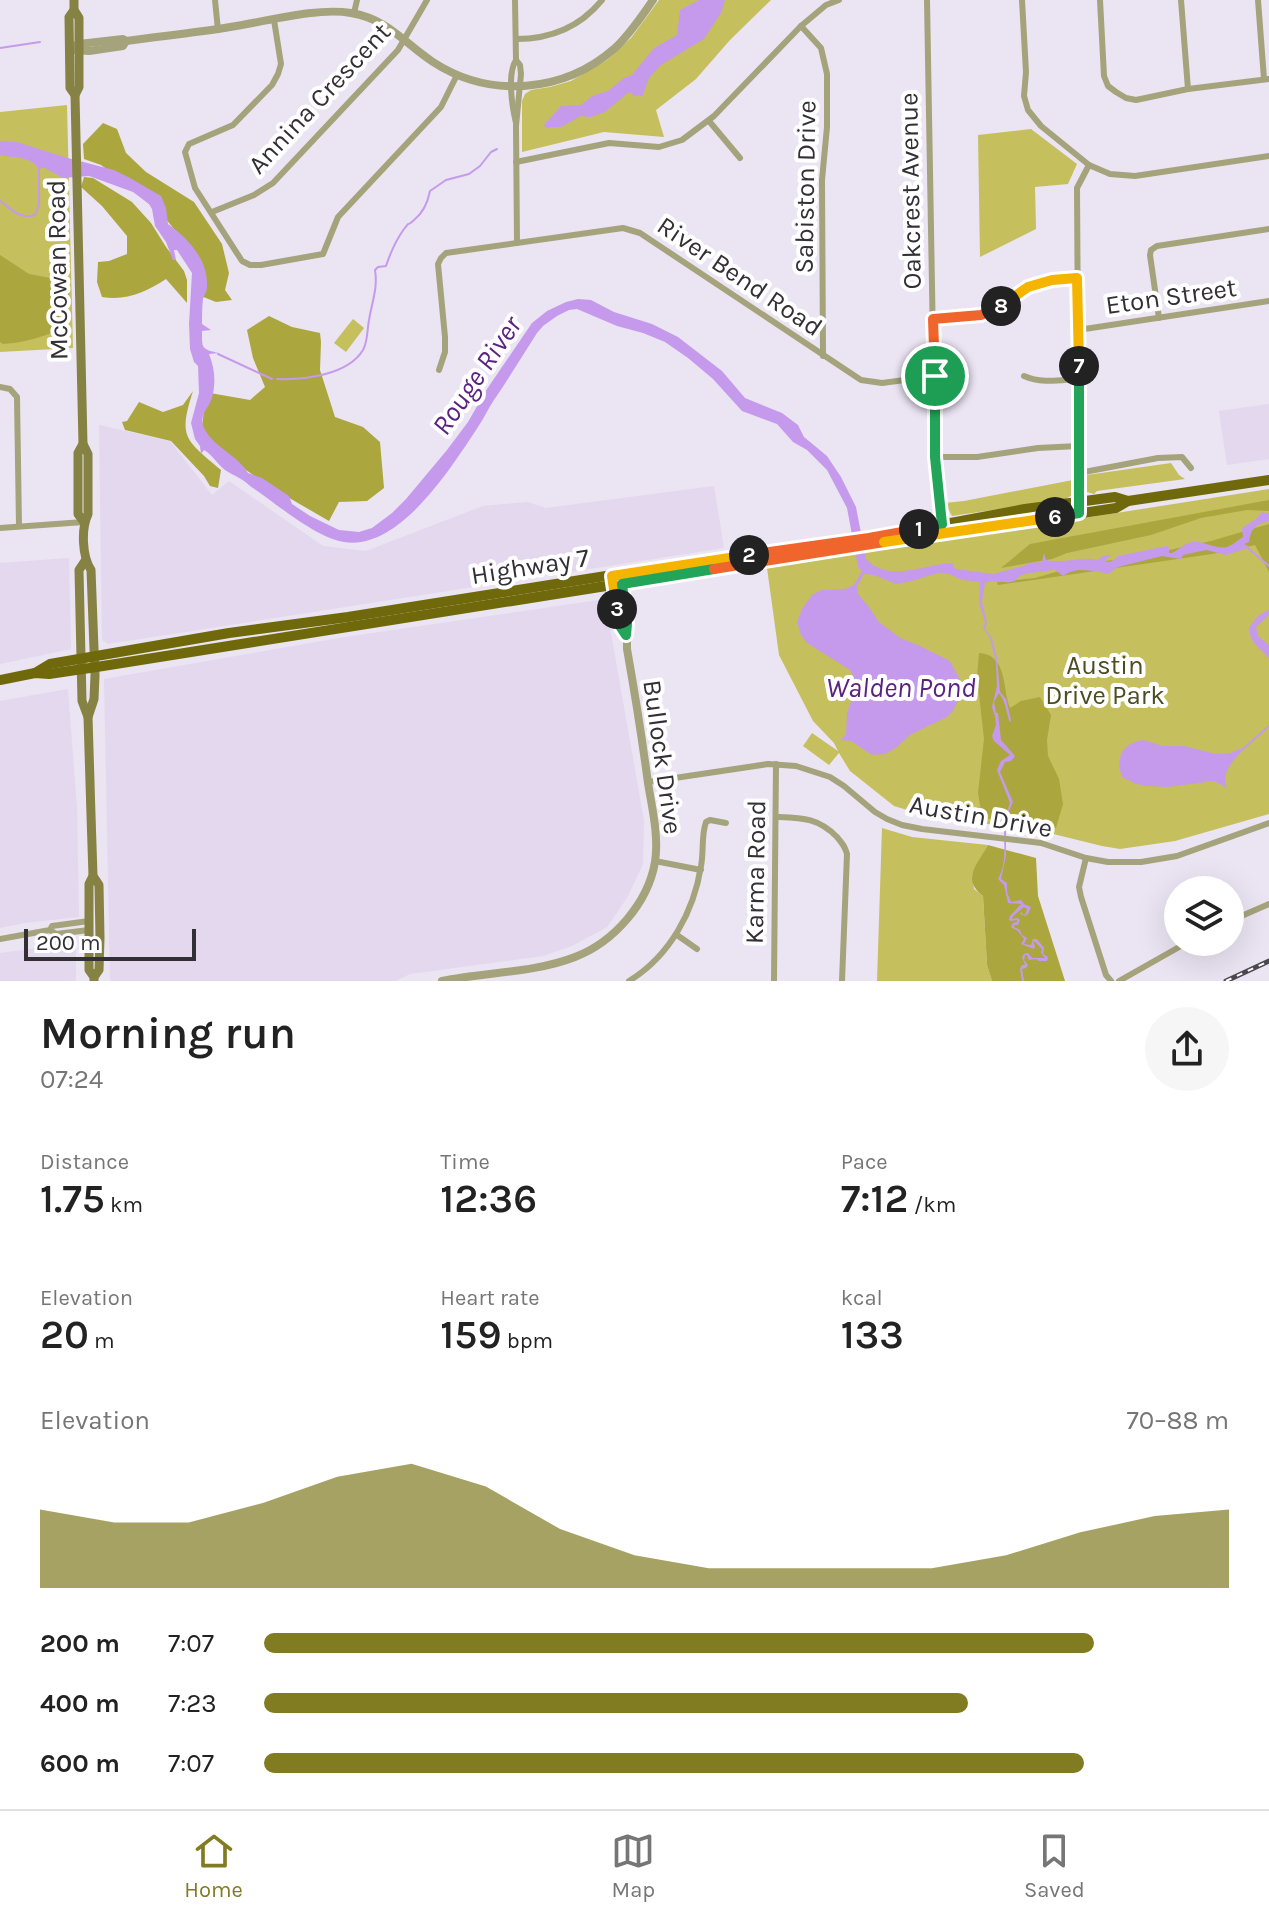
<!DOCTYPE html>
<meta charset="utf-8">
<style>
:root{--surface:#fff;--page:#f6f6f6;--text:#222;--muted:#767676;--line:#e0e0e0;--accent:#817b22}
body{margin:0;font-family:Karla,sans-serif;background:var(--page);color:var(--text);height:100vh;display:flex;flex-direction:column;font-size:30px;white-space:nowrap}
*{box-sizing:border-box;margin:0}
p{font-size:26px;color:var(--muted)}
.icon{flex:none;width:44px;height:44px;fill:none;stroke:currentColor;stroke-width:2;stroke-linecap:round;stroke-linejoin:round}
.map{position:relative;height:981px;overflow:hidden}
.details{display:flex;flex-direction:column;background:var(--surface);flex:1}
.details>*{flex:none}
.fabs{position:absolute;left:1164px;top:876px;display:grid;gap:16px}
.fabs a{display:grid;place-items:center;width:80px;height:80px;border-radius:50%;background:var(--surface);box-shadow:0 8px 32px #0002;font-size:40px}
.scale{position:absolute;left:24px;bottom:20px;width:172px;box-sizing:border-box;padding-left:8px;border:4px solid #322f35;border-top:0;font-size:22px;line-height:28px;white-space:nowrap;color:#322f35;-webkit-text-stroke:6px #fff;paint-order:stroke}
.pin{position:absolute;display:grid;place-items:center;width:68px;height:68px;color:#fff;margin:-34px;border:4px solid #fff;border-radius:50%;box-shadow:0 2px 8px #0007}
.km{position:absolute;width:40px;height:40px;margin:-20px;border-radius:50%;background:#222;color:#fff;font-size:22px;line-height:40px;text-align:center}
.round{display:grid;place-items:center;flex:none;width:84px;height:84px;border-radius:42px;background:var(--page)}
.head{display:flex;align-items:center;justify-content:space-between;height:136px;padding:0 40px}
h1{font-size:44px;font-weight:600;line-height:60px}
.stats{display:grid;grid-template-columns:repeat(3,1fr);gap:12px;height:136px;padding:8px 40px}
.stats div{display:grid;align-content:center}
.stats b{font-size:40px;font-weight:600}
.stats small{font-size:22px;font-weight:400}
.stats p{font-size:22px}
.chart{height:224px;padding:16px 40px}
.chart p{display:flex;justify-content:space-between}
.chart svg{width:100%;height:144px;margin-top:8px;fill:var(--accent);opacity:.7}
ul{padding:0 40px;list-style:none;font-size:26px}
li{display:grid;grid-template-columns:128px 96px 1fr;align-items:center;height:60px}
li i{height:20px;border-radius:10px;background:var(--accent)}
.menu{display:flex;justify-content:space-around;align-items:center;height:112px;border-top:2px solid var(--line);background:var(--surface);font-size:22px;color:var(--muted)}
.menu a{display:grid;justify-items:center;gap:4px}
.menu .on{color:var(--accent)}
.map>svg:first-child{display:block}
</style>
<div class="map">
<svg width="1269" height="981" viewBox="0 0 1269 981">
<rect width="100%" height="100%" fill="#ebe4f3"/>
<!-- built -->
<g fill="#e3d8ee">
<path d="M1269,404V459L1227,465L1219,411Z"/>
<path d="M99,425L170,441L212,495L229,481L323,546L366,551L483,506L527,502L546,508L714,486L724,548L108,644L102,640Z"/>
<path d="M69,558L71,649L0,664V563Z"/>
<path d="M605,599L644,821L643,864L627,898L607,927L572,946L543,956L410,974L396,981H110L104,679L345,637Z"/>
<path d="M68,689L77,808L79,917L24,923L0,928V701Z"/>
<path d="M76,943V981H0V953Z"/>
</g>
<!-- green -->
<g fill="#c5bf5d">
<path d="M659,0H771L730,40L696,79L656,110L664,137L604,132L522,152V101L525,94L531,90L550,87L571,81L607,60L631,38Z"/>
<path d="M67,105L73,348L0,352V112Z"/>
<path d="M1031,129L1077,164L1068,184L1035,187L1036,229L980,257L978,135Z"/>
<path d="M353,319L364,328L346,352L334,343Z"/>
<path d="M1171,463L1179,475L1185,479L1097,491L1094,494L1087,492V475Z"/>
<path d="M1073,480L1072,495L1066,499L952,516L945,503L964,501Z"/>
<path d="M1269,489V814L1175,841L1120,849L1102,846L1041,831L927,816L894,806L850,771L839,753L829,765L803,746L812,733L838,751L834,743L813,721L779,655L767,568Z"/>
<path d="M882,828L912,837L988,845L972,875L974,889L983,896L987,965L992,981H877Z"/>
</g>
<!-- forest -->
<g fill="#aca63f">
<path d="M103,123L117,129L126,153L146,172L194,202L222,244L229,273L225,290L232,300L216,302L201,296L203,278L175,230L164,217L123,181L101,165L84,159L83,144Z"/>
<path d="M84,177L93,178L132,202L151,223L166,247L184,271L187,280V303L166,279C146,292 127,301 102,297L97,282L98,262L109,261L127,254V236L102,206L81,187Z"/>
<path d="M0,255L29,274L67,281L69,293L68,326C48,335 26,343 3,344L0,342Z"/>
<path d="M269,316L292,327L320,333L321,342L320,370L335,417L363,427L380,442L384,488L367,501L339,502L329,521L272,488L246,470L201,433L204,411L210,393L250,400L265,387L253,358L247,330Z"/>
<path d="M193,391C178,438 185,439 221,470L218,488L210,486L204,476L171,441L125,430L122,422L127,421L139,402L163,412L183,405Z"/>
<path d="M1269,500V511L1247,510L1201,518L1151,535L1067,553L1052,559L1001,568L1030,544Z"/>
<path d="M1269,524V572L1255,545L1212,554L998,585L997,582L1035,578L1087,563L1132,558L1211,541Z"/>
<path d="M979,653C1008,655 1002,688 1010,708L1021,701L1040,697L1051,715L1047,740L1048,756L1059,779L1063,804L1056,828L1040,833L982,817L978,793L984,739L977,676Z"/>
<path d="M988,845L1036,858L1038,896L1065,981H992L987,965L983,896C961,879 977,865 988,845Z"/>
</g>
<!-- water -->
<g fill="#c59aec">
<path d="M699,0H725L721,13L704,39L661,65L649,78L642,97L638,95L635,97L630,92L628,93L605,112L591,117L581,116L561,127H550L547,129L544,125L561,106L581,105L592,96L608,91L624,78L632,75L654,48L677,35L680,10Z"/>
<path d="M0,141L17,142L64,157L114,170L130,178L161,196L166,208L168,224C189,239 208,260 207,286C207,292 205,293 203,299C202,307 202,316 202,324L211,330L202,331C202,348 201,349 219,353L209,354C215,369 216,383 212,398C209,408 198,416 204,428C214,448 238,455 248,473L262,478L289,496L292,504L310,516L339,530L359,532L372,528L392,513L406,499L447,450L468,422L487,389L532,323L547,311L566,302L578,299L591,300L614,312L652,324L678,337L722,371L745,398L782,413L798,425L804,437L827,456L841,477L856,507L866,559C889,583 921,565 951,563H953V567L956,569L993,574L1023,566L1027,563L1042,562L1044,553L1046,560C1065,564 1082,556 1098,560L1103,556L1112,555L1105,560L1106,562L1112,561L1118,556L1167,546L1169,548V553H1172C1177,551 1183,545 1188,543C1203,539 1214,550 1227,547C1233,545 1238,540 1243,537L1242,528L1256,519L1262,512L1269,514V521C1256,524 1251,528 1249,542L1244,544L1248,546V548L1226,555L1206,550L1183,555L1181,559L1162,556L1118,567L1108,574C1093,571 1076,566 1063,576L1054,569C1044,573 1032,571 1022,575C1016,578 1018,581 1010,582C1002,583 993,579 985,583L982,602L987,623L985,629L992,638L997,658L1000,692L1006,699L1011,720L1010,723C1006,712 1006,702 999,693L994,702L996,713H998L1001,740L1015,756L1011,761L1005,762L1000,772L1013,802L1006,818V856L1001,879L1007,883V892L1011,902L1021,900L1024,904L1031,907L1028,914L1025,916L1020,914L1022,911V914L1025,915L1027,909L1024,907L1013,916L1012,919L1018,918L1020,920L1018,925H1014V927L1020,930L1022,935L1027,938L1024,944L1031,945L1033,939H1037L1044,948L1043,954L1048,957L1047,961H1039L1036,959L1029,960L1027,955H1025L1024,960L1028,965L1026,968L1022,969L1024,981H1022L1020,969L1022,965H1025L1022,957L1024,954L1028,953L1032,958H1045L1041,953L1042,949L1035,942H1033L1035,946L1034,949L1021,944L1024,939L1018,931L1011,927L1013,923L1017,922V920L1011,921L1009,920L1010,916L1021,904L1008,903L1004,885L998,879C1008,862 1003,840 1004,821C1004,815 1008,810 1010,803L997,770L1001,761L1010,755L994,741L992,736L996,725L995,716L992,707L997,686L996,663L990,638L983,628L985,622L979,603L980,582L962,580L949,574L938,573L912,581L896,584L874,575L864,574L857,586L858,594L869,607L879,622L900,638L920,646L950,661L959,678L960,696L953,711L947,717L910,735L897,747L886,754L872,755L851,741L841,740L846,734L847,713L855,689L854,677L850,670L807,643L801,635L797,622L802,609L812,595L821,590L845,589L854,585L862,571L858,567L847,508L827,470L807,450L793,442L777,424L742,411L713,379L688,358L665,342L643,333L617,326L577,309L569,310L557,316L543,326L537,333C523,355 509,378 494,400C488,409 484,418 478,427C452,466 400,551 344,542C314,537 276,503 250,486C242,478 234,476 225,470C217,464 213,455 204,450L201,454L200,446L195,439L191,423L199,393L198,366L194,362L190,349L189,324L192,273L177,250H174L176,260H173L166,242L155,226L152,209L149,204L133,192L89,176L63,178L43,167L39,170C33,156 13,158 0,155Z"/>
<path d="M1269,610V615L1256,627L1258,636L1269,645V658C1260,648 1249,643 1249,627L1259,615Z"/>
<path d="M1143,740L1163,746H1184L1216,754L1230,753L1242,748L1244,749C1233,760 1220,774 1227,788L1214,781L1168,787L1148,786L1136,784L1122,777C1115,758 1122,743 1143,740Z"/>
</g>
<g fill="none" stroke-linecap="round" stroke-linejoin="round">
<!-- stream -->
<g stroke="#c59aec" stroke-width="2">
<path d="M0,48L40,42"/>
<path d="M0,201C11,208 19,220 35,215L39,205V170"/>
<path d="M218,354L272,379"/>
<path d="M277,379C304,380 348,375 363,350C368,341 367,330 369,320C372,302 378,288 375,270L378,267L386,266C390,254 396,240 404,229C412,219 404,229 414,220C423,213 428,201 430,191L446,180L469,174L480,166L491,152L497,149"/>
<path d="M1248,548L1269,566"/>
<path d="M1243,749L1269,726"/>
</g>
<!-- minor -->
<g stroke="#a5a37b" stroke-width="6">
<path d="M215,0L218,30"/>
<path d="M515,0L516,60L520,65L521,74L516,126L517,243"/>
<path d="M927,0L935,457L942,524"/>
<path d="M1022,0L1026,72L1024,96L1028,110L1041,126L1089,165L1110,174L1135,176L1269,156"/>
<path d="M1100,0L1104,76L1108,86L1116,92L1126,98L1136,100L1188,89L1269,79"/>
<path d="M1181,0L1188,89"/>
<path d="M1258,0L1264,79"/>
<path d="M354,13L357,0"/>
<path d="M274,20L281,64L278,74L272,85L233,125L189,144L185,152L195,188L242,261L250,265H261L323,254L338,217L441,107L457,75"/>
<path d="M801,26L821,48L827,74V127L822,180L823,356"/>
<path d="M516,39C550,39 580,27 602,0"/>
<path d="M709,121L740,158"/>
<path d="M516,123C512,106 507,74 516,60"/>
<path d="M516,162L609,143L659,147L682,140L714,116L801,26L826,5L839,0"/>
<path d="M212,212L254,195L273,183L398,50L427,0"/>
<path d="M1159,318L1150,255L1151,250L1157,246L1269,229"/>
<path d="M933,319L981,315L1005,303L1028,287L1052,280L1077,278"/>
<path d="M1078,330L1269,301"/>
<path d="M439,370L445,352V337L438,264L441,258L446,253L623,228L640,233L861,380L882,383L935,376"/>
<path d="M1024,376C1042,384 1060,380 1079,379"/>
<path d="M0,387L10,389L17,397L19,526"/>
<path d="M935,457H977L1038,448L1078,446"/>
<path d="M1079,473L1158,458L1182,457L1191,468"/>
<path d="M1079,502L1077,188L1089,165"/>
<path d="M0,528L84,522"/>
<path d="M648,782L768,764L796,766L830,777L844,786L875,812L887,819L902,825L922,829L1041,843L1086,858L1108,862H1141L1177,856L1269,823"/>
<path d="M777,817C803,818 818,818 837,837C842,843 845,846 847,854L842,981"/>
<path d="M1086,858L1079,887L1081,897L1106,975L1111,981"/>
<path d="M655,861L701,870"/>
<path d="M1230,921L1269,904"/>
<path d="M50,930L56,934L89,930"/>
<path d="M677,935L697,949"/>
<path d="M0,939L50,930L52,926L89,921"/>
<path d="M629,981C670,956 694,911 701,866C704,851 701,836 706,822L710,820L726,823"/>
<path d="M774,981L776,764"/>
<path d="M1119,981L1188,942"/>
</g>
<!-- tertiary -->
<g stroke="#a5a37b" stroke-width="8">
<path d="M74,46L79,44L123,39L126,41C161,36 195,33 230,27C265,22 316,7 351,13C388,19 404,43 433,62C490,99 564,93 615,48C630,34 641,17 653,0"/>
<path d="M75,50L89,51L123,46L126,41"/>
<path d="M613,582L620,626L626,634"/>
<path d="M442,981C486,972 534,973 575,957C614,942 648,903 655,862C659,836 652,808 648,783C642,738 635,694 627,649V624L622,584"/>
</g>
<!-- secondary -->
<g stroke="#858243" stroke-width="9">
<path d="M74,0V10L79,18V87L75,95"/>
<path d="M74,10L69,17L70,88L75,95L83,444L88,454V514C81,529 82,556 91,570L95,675L94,699L88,717L91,815L93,876L99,885L100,938L99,970L94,977"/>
<path d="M83,444L78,453V514L84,522"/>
<path d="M85,561L79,570L82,701L88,717"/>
<path d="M93,876L89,884V970L94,977V981"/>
</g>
<!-- primary -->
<g stroke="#6f690b" stroke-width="10">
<path d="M865,539L1025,509L1115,497L1128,501"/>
<path d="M35,673L50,664L229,633L348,617L700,561L841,542"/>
<path d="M0,680L35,673L49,674L103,666L763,561L1116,508L1128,501L1269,480"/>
</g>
<defs>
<path id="rail" d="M1226,981L1269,961"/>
</defs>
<!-- rail casing -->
<use href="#rail" stroke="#4b484f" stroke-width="5"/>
<!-- rail -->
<use href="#rail" stroke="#fff" stroke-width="2" stroke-dasharray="6" stroke-linecap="butt"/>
</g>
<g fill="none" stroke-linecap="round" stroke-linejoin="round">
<defs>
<path id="split-1" d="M919,529L942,524L935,457V376"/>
<path id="split-2" d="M749,555L869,538L919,529"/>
<path id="split-3" d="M617,609L612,576L749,555"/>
<path id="split-4" d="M617,609L620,626L626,635L627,624L622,584L714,569"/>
<path id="split-5" d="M714,569L884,542"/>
<path id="split-6" d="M884,542L1055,517"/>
<path id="split-7" d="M1055,517L1079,513V366"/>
<path id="split-8" d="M1001,306L1028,287L1052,280L1077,278L1079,366"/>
<path id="split-9" d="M935,376L933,319L981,315L1001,306"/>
</defs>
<!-- split-1 casing -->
<use href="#split-1" stroke="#fff" stroke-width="16"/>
<!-- split-2 casing -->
<use href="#split-2" stroke="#fff" stroke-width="16"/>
<!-- split-3 casing -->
<use href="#split-3" stroke="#fff" stroke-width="16"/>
<!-- split-4 casing -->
<use href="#split-4" stroke="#fff" stroke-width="16"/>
<!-- split-5 casing -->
<use href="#split-5" stroke="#fff" stroke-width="16"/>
<!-- split-6 casing -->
<use href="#split-6" stroke="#fff" stroke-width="16"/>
<!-- split-7 casing -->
<use href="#split-7" stroke="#fff" stroke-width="16"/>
<!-- split-8 casing -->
<use href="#split-8" stroke="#fff" stroke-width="16"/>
<!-- split-9 casing -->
<use href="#split-9" stroke="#fff" stroke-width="16"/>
<!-- split-1 -->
<use href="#split-1" stroke="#22a559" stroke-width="10"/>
<!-- split-2 -->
<use href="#split-2" stroke="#f0652b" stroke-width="10"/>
<!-- split-3 -->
<use href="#split-3" stroke="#f5b400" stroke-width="10"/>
<!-- split-4 -->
<use href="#split-4" stroke="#22a559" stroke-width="10"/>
<!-- split-5 -->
<use href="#split-5" stroke="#f0652b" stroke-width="10"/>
<!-- split-6 -->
<use href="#split-6" stroke="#f5b400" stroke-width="10"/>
<!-- split-7 -->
<use href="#split-7" stroke="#22a559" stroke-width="10"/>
<!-- split-8 -->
<use href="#split-8" stroke="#f5b400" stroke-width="10"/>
<!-- split-9 -->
<use href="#split-9" stroke="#f0652b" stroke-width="10"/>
</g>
<g text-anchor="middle" stroke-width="8" stroke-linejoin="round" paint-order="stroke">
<!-- street labels -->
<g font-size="26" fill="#322f35" stroke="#fff">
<text transform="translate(319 98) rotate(-47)" y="9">Annina Crescent</text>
<text transform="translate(805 187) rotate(-89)" y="9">Sabiston Drive</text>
<text transform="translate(910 191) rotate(-91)" y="9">Oakcrest Avenue</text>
<text transform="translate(57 270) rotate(-91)" y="9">McCowan Road</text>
<text transform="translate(740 276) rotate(34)" y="9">River Bend Road</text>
<text transform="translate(1171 296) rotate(-8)" y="9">Eton Street</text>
<text transform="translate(530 566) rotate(-9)" y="9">Highway 7</text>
<text transform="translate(663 757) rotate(82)" y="9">Bullock Drive</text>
<text transform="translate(981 816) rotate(10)" y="9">Austin Drive</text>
<text transform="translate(755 872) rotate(-89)" y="9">Karma Road</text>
</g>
<!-- park labels -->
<g font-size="26" fill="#4e4c22" stroke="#fff">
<text x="1105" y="674">Austin<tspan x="1105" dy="30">Drive Park</tspan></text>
</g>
<!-- water labels -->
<g font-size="28" font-style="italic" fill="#5b2282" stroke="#fff">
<text transform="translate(476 375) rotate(-56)" y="10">Rouge River</text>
<text x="901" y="697">Walden Pond</text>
</g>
</g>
</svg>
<div class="fabs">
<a><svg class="icon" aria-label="layers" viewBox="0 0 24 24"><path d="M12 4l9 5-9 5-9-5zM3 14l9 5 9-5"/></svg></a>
</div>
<div class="scale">200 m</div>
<div class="pin" style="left:935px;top:376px;background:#1e9e55"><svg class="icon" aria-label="arrive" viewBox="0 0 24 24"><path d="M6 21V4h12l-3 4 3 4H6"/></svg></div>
<b class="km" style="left:919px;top:529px">1</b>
<b class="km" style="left:749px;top:555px">2</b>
<b class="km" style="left:617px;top:609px">3</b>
<b class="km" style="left:1055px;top:517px">6</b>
<b class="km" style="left:1079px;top:366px">7</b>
<b class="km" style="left:1001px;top:306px">8</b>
</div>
<section class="details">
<div class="head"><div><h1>Morning run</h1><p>07:24</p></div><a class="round"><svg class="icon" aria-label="share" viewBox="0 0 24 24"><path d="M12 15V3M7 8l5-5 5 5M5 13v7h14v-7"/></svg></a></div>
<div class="stats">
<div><p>Distance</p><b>1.75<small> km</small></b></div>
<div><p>Time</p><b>12:36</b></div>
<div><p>Pace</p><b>7:12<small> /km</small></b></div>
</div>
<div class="stats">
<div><p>Elevation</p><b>20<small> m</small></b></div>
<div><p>Heart rate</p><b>159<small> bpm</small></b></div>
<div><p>kcal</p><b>133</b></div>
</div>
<div class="chart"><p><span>Elevation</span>70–88 m</p>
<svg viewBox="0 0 160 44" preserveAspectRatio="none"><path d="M0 44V20L10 24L20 24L30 18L40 10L50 6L60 13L70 26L80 34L90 38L100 38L110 38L120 38L130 34L140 27L150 22L160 20V44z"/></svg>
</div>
<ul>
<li><b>200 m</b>7:07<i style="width:86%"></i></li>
<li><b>400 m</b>7:23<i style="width:73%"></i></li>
<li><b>600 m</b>7:07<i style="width:85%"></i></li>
</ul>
</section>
<nav class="menu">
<a class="on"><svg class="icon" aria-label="home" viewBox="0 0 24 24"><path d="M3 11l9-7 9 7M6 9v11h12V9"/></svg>Home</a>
<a><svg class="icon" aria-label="map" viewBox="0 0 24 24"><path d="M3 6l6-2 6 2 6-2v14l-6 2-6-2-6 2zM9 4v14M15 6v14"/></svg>Map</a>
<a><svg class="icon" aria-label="saved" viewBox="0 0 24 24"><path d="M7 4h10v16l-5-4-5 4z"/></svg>Saved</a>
</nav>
